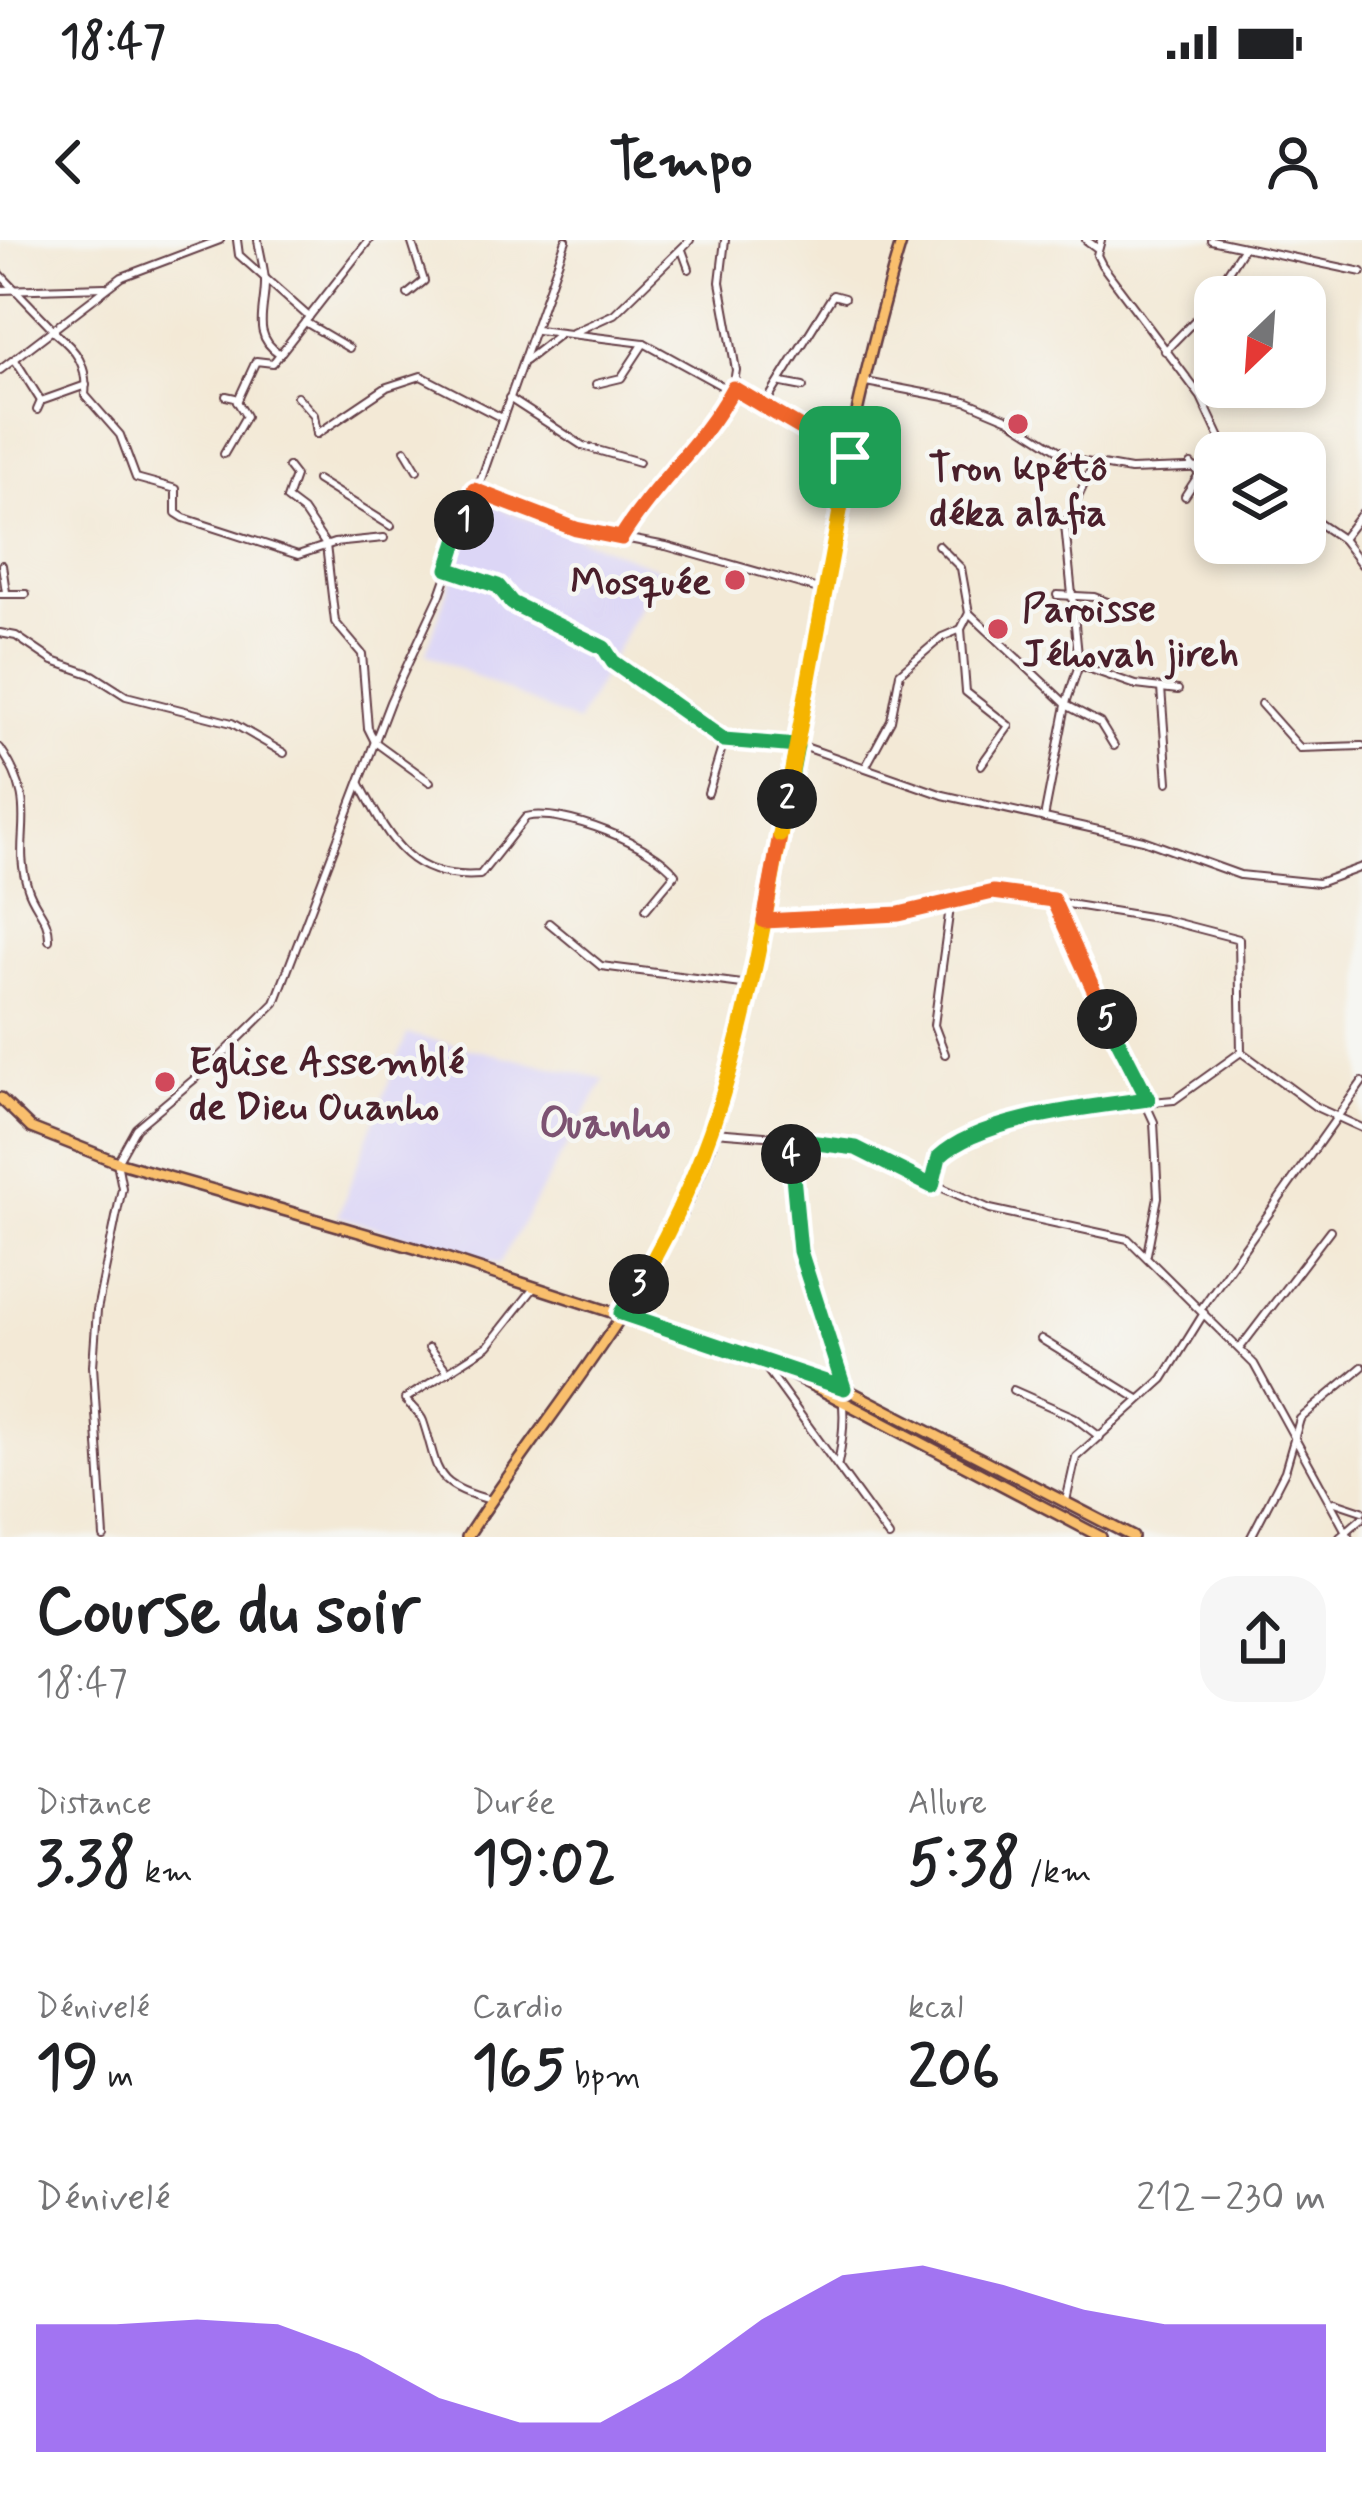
<!DOCTYPE html>
<html lang="fr">
<meta charset="utf-8">
<style>
:root{--surface:#fff;--page:#f6f6f6;--text:#202124;--muted:#757577;--accent:#7c3aed}
body{margin:0;font-family:Mynerve,sans-serif;background:var(--page);color:var(--text);height:100vh;display:flex;flex-direction:column;font-size:45px;white-space:nowrap}
*{box-sizing:border-box;margin:0}
p{font-size:39px;color:var(--muted)}
.icon{flex:none;width:66px;height:66px;fill:none;stroke:currentColor;stroke-width:2;stroke-linecap:round;stroke-linejoin:round}
.map{position:relative;height:1297px;overflow:hidden}
.sheet{display:flex;flex-direction:column;background:var(--surface);flex:1}
.sheet>*{flex:none}
.needle{width:78px;rotate:205deg}
.fabs{position:absolute;left:1194px;top:36px;display:grid;gap:24px}
.fabs a{display:grid;place-items:center;width:132px;height:132px;border-radius:24px;background:var(--surface);box-shadow:0 6px 18px #0003;font-size:60px}
.pin{position:absolute;display:grid;place-items:center;width:102px;height:102px;color:#fff;margin:-51px;border-radius:24px;box-shadow:0 6px 18px #0006}
.km{position:absolute;width:60px;height:60px;margin:-30px;border-radius:50%;background:#222;color:#fff;font-size:33px;line-height:60px;text-align:center}
.round{display:grid;place-items:center;flex:none;width:126px;height:126px;border-radius:36px;background:var(--page)}
.summary{display:flex;align-items:center;justify-content:space-between;height:204px;padding:0 36px}
h1{font-size:66px;font-weight:700;line-height:90px}
.stats{display:grid;grid-template-columns:repeat(3,1fr);gap:18px;height:204px;padding:12px 36px}
.stats div{display:grid;align-content:center}
.stats b{font-size:60px;font-weight:700}
.stats small{font-size:33px;font-weight:400}
.stats p{font-size:33px}
.chart{height:336px;padding:24px 36px}
.chart p{display:flex;justify-content:space-between}
.chart svg{width:100%;height:216px;margin-top:12px;fill:var(--accent);opacity:.7}
.status{display:flex;justify-content:space-between;align-items:center;height:84px;padding:0 60px;background:var(--surface);direction:ltr}
.status svg{height:33px;fill:currentColor}
header{display:flex;justify-content:space-between;align-items:center;height:156px;padding:0 36px;background:var(--surface);font-size:54px;font-weight:700}
.map>svg:first-child{display:block}
</style>
<div class="status"><b>18:47</b><svg viewBox="0 0 49 12"><path d="M0 12V9h3v3zM5 12V6h3v6zM10 12V3h3v9zM15 12V0h3v12zM26 1h20v11H26zM47 4h2v5h-2z"/></svg></div>
<header><svg class="icon" aria-label="back" viewBox="0 0 24 24"><path d="M15 5l-7 7 7 7"/></svg>Tempo<svg class="icon" aria-label="person" viewBox="0 0 24 24"><circle cx="12" cy="8" r="4"/><path d="M4 21q1-7 8-7t8 7"/></svg></header>
<div class="map">
<svg width="1362" height="1297" viewBox="0 0 1362 1297">
<rect width="100%" height="100%" fill="#f6f6f2"/>
<filter id="ink" filterUnits="userSpaceOnUse"><feTurbulence type="fractalNoise" baseFrequency=".00833" numOctaves="2"/><feDisplacementMap in="SourceGraphic" scale="24" xChannelSelector="R" yChannelSelector="G"/><feConvolveMatrix kernelMatrix="1 2 1 2 8 2 1 2 1" color-interpolation-filters="sRGB"/></filter>
<filter id="wash" filterUnits="userSpaceOnUse"><feTurbulence type="fractalNoise" baseFrequency=".004" numOctaves="4" result="noise"/><feDisplacementMap in="SourceGraphic" scale="48" xChannelSelector="R" yChannelSelector="G"/><feGaussianBlur stdDeviation="2.7" result="paint"/><feColorMatrix in="noise" values="0 0 0 0 0 0 0 0 0 0 0 0 0 0 0 0 0 1.4 0 .05"/><feComposite in="paint" operator="in"/></filter>
<g filter="url(#wash)">
<rect width="100%" height="100%" fill="#f3e9d6"/>
<!-- built -->
<g fill="#dcd6f6">
<path d="M479,260L660,329L577,483L426,413Z"/>
<path d="M407,794L605,839L499,1024L338,976Z"/>
</g>
</g>
<g filter="url(#ink)">
<g fill="none" stroke-linecap="round" stroke-linejoin="round">
<defs>
<g id="minor">
<path d="M237,0L239,15L309,77"/>
<path d="M258,0C260,13 264,27 265,40C266,69 250,95 280,114"/>
<path d="M1086,0L1097,8"/>
<path d="M1101,0L1097,15L1102,25L1201,157L1227,213"/>
<path d="M1211,0L1362,32"/>
<path d="M682,10L689,29"/>
<path d="M0,34L55,91"/>
<path d="M0,50L105,47"/>
<path d="M408,54L424,41L411,0"/>
<path d="M305,82L349,108"/>
<path d="M537,90L644,103L847,215"/>
<path d="M54,92C77,110 88,126 85,155L120,195L136,238L176,249V273L184,278L298,315L334,303L384,298"/>
<path d="M570,94L614,74L690,0"/>
<path d="M1165,111L1201,74L1242,10"/>
<path d="M15,120L41,161"/>
<path d="M525,121L557,96"/>
<path d="M0,130L122,37L220,0"/>
<path d="M866,142L966,161L1009,179L1074,220L1130,230L1215,227"/>
<path d="M782,143L803,147"/>
<path d="M596,144L621,138L644,103"/>
<path d="M297,156L314,175L317,194"/>
<path d="M509,158L583,206L639,222"/>
<path d="M237,162L256,121L273,123L369,0"/>
<path d="M764,166L833,55L844,58"/>
<path d="M37,170L41,161L86,145"/>
<path d="M317,194L387,147L421,136L500,177"/>
<path d="M405,210L417,230"/>
<path d="M224,214L246,176L235,158L226,156"/>
<path d="M1191,224L1215,254"/>
<path d="M288,227L295,236L287,259L303,271L326,305L335,382L362,414L368,488L375,502L430,542"/>
<path d="M317,240L391,286"/>
<path d="M474,250L576,289L666,306L822,350"/>
<path d="M1185,256L1198,236"/>
<path d="M1305,274L1342,299L1362,325"/>
<path d="M622,297L648,254L695,210L733,148L736,130L720,42L725,0"/>
<path d="M1342,299L1362,273"/>
<path d="M2,325L6,352"/>
<path d="M448,329L498,346L512,363L604,408L613,421L691,482L737,504L808,508L943,555L1143,600L1240,635L1318,643L1362,627"/>
<path d="M0,354H26"/>
<path d="M1057,355L1094,357L1126,369L1130,377"/>
<path d="M969,373L1068,466L1100,483L1114,506"/>
<path d="M961,389L966,452L1009,486L981,525"/>
<path d="M0,393L16,396L53,421L93,435L126,456L232,483L284,513"/>
<path d="M1079,425L1136,445L1178,450"/>
<path d="M1161,448L1168,542"/>
<path d="M1261,464L1300,508L1362,506"/>
<path d="M0,508C43,570 10,595 28,648C34,668 50,678 49,700"/>
<path d="M866,526L891,480L900,433L942,397L961,389L969,373L961,328L938,305"/>
<path d="M360,544C390,600 409,640 480,635L526,577C563,568 654,605 675,634L646,669"/>
<path d="M708,553L724,501"/>
<path d="M1044,578L1067,460L1079,425L1065,285L1093,225"/>
<path d="M1053,660L1154,882L1158,957L1147,1014"/>
<path d="M764,681L899,673L993,652L1162,679L1239,699L1241,812L1316,867L1362,888"/>
<path d="M549,683L601,726L750,745"/>
<path d="M945,814L934,785L951,660"/>
<path d="M714,892L839,902L990,969L1128,999L1254,1124L1349,1297"/>
<path d="M785,899C798,935 793,971 800,1008C814,1094 859,1127 838,1223"/>
<path d="M932,946L939,917L961,902L1050,871L1174,860L1241,812"/>
<path d="M1201,1069L1362,842"/>
<path d="M1041,1099L1137,1158"/>
<path d="M429,1108L448,1132"/>
<path d="M1240,1108L1330,990"/>
<path d="M764,1125L889,1297"/>
<path d="M1013,1150L1074,1177L1100,1197"/>
<path d="M491,1260C430,1244 440,1231 423,1181C420,1173 410,1166 405,1159L488,1106L534,1048"/>
<path d="M1066,1261L1076,1217L1163,1139L1204,1073"/>
<path d="M1335,1262L1362,1271"/>
<path d="M104,1297L93,1126L97,1070L122,948L117,922L136,888L216,821L275,763L390,462L440,355L566,0"/>
<path d="M1251,1297L1285,1231L1300,1179L1362,1127"/>
<path d="M1340,1297L1362,1278"/>
</g>
<g id="major">
<path d="M0,858L31,888L117,922L418,1009L844,1148L1133,1297"/>
<path d="M783,1130L1101,1297"/>
<path d="M467,1297C548,1172 655,1054 707,913C740,823 755,725 773,631C813,421 839,204 902,0"/>
</g>
</defs>
<!-- minor casing -->
<use href="#minor" stroke="#633d45" stroke-width="10"/>
<!-- major casing -->
<use href="#major" stroke="#633d45" stroke-width="14"/>
<!-- minor -->
<use href="#minor" stroke="#fff" stroke-width="6"/>
<!-- major -->
<use href="#major" stroke="#f9bf6d" stroke-width="9"/>
</g>
</g>
<g fill="none" stroke-linecap="round" stroke-linejoin="round" filter="url(#ink)">
<defs>
<path id="split-1" d="M464,280L474,250L576,289L621,298C654,244 702,205 733,148L850,217"/>
<path id="split-2" d="M464,280L448,329L498,346L512,363L604,408L613,422L724,500L797,506L787,559"/>
<path id="split-3" d="M639,1044C733,889 754,733 787,559"/>
<path id="split-4" d="M639,1044L621,1073L844,1148L800,1011L791,914"/>
<path id="split-5" d="M791,914L785,899L856,908L932,946L939,917C981,877 1092,867 1148,859L1107,779"/>
<path id="split-6" d="M780,595L764,681L899,674L993,652L1053,660L1107,779"/>
<path id="split-7" d="M780,595L850,217"/>
</defs>
<!-- split-1 casing -->
<use href="#split-1" stroke="#fff" stroke-width="24"/>
<!-- split-2 casing -->
<use href="#split-2" stroke="#fff" stroke-width="24"/>
<!-- split-3 casing -->
<use href="#split-3" stroke="#fff" stroke-width="24"/>
<!-- split-4 casing -->
<use href="#split-4" stroke="#fff" stroke-width="24"/>
<!-- split-5 casing -->
<use href="#split-5" stroke="#fff" stroke-width="24"/>
<!-- split-6 casing -->
<use href="#split-6" stroke="#fff" stroke-width="24"/>
<!-- split-7 casing -->
<use href="#split-7" stroke="#fff" stroke-width="24"/>
<!-- split-1 -->
<use href="#split-1" stroke="#f0652b" stroke-width="15"/>
<!-- split-2 -->
<use href="#split-2" stroke="#22a559" stroke-width="15"/>
<!-- split-3 -->
<use href="#split-3" stroke="#f5b400" stroke-width="15"/>
<!-- split-4 -->
<use href="#split-4" stroke="#22a559" stroke-width="15"/>
<!-- split-5 -->
<use href="#split-5" stroke="#22a559" stroke-width="15"/>
<!-- split-6 -->
<use href="#split-6" stroke="#f0652b" stroke-width="15"/>
<!-- split-7 -->
<use href="#split-7" stroke="#f5b400" stroke-width="15"/>
</g>
<!-- markers -->
<g fill="#d1495b" stroke="#f6f6f2" stroke-width="4.5">
<circle cx="1018" cy="184" r="12"/>
<circle cx="735" cy="340" r="12"/>
<circle cx="998" cy="389" r="12"/>
<circle cx="165" cy="842" r="12"/>
</g>
<g text-anchor="middle" stroke-width="9" stroke-linejoin="round" paint-order="stroke">
<!-- poi labels -->
<g font-size="39" font-weight="bold" fill="#4a1f2b" stroke="#f6f6f2" text-anchor="start">
<text x="1018" y="240" text-anchor="middle">Tron kpétô<tspan x="1018" dy="45">déka alafia</tspan></text>
<text x="711" y="354" text-anchor="end">Mosquée</text>
<text x="1022" y="381">Paroisse<tspan x="1022" dy="45">Jéhovah jireh</tspan></text>
<text x="189" y="834">Eglise Assemblé<tspan x="189" dy="45">de Dieu Ouanho</tspan></text>
</g>
<!-- quarter labels -->
<g font-size="45" font-weight="bold" fill="#7c5271" stroke="#f6f6f2">
<text x="605" y="897">Ouanho</text>
</g>
</g>
</svg>
<div class="fabs">
<a><svg class="needle" viewBox="-14 -14 28 28"><path d="M0-13l5 13h-10z" fill="#e53935"/><path d="M0 13l5-13h-10z" fill="#757577"/></svg></a>
<a><svg class="icon" aria-label="layers" viewBox="0 0 24 24"><path d="M12 4l9 5-9 5-9-5zM3 14l9 5 9-5"/></svg></a>
</div>
<div class="pin" style="left:850px;top:217px;background:#1e9e55"><svg class="icon" aria-label="arrive" viewBox="0 0 24 24"><path d="M6 21V4h12l-3 4 3 4H6"/></svg></div>
<b class="km" style="left:464px;top:280px">1</b>
<b class="km" style="left:787px;top:559px">2</b>
<b class="km" style="left:639px;top:1044px">3</b>
<b class="km" style="left:791px;top:914px">4</b>
<b class="km" style="left:1107px;top:779px">5</b>
</div>
<section class="sheet">
<div class="summary"><div><h1>Course du soir</h1><p>18:47</p></div><a class="round"><svg class="icon" aria-label="share" viewBox="0 0 24 24"><path d="M12 15V3M7 8l5-5 5 5M5 13v7h14v-7"/></svg></a></div>
<div class="stats">
<div><p>Distance</p><b>3.38<small> km</small></b></div>
<div><p>Durée</p><b>19:02</b></div>
<div><p>Allure</p><b>5:38<small> /km</small></b></div>
</div>
<div class="stats">
<div><p>Dénivelé</p><b>19<small> m</small></b></div>
<div><p>Cardio</p><b>165<small> bpm</small></b></div>
<div><p>kcal</p><b>206</b></div>
</div>
<div class="chart"><p><span>Dénivelé</span>212–230 m</p>
<svg viewBox="0 0 160 44" preserveAspectRatio="none"><path d="M0 44V18L10 18L20 17L30 18L40 24L50 33L60 38L70 38L80 29L90 17L100 8L110 6L120 10L130 15L140 18L150 18L160 18V44z"/></svg>
</div>
</section>
